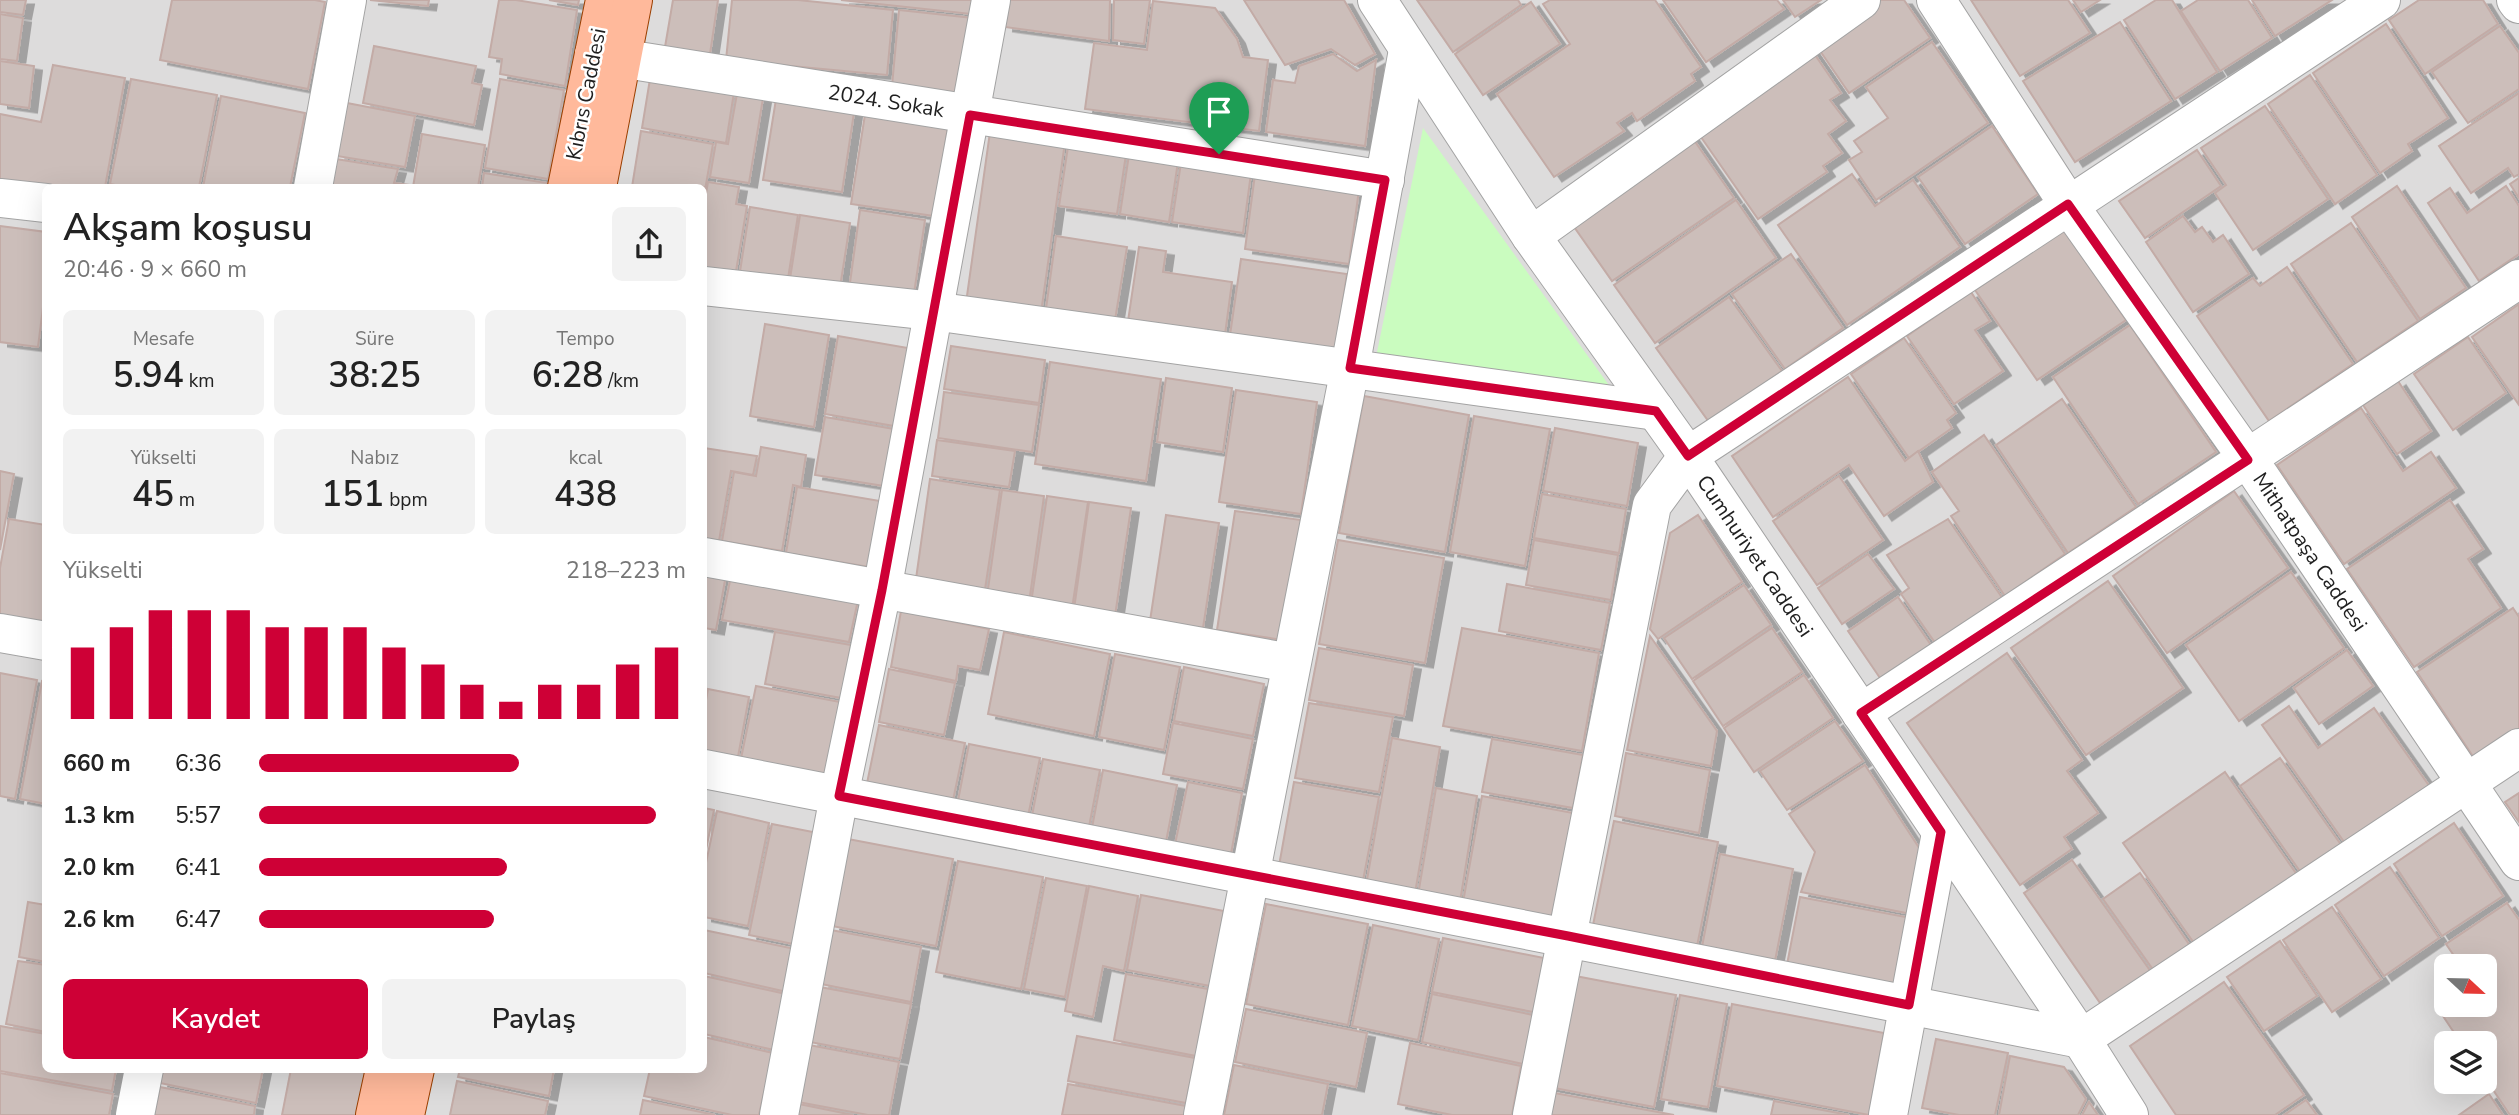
<!DOCTYPE html>
<html lang="tr">
<meta charset="utf-8">
<style>
:root{--surface:#fff;--page:#f2f2f2;--text:#222;--muted:#767676;--accent:#ce0036}
body{margin:0;font-family:"Nunito Sans",sans-serif;background:var(--page);color:var(--text);height:100vh;display:flex;flex-direction:column;font-size:26px;white-space:nowrap}
*{box-sizing:border-box;margin:0}
p{font-size:23px;color:var(--muted)}
.icon{flex:none;width:38px;height:38px;fill:none;stroke:currentColor;stroke-width:2;stroke-linecap:round;stroke-linejoin:round}
.map{position:relative;flex:1;overflow:hidden}
.side{position:absolute;left:42px;top:184px;width:665px;height:889px;display:flex;flex-direction:column;background:var(--surface);border-radius:10px;box-shadow:0 7px 28px #0002}
.side>*{flex:none}
.needle{width:46px;rotate:112deg}
.controls{position:absolute;left:2434px;top:954px;display:grid;gap:14px}
.controls a{display:grid;place-items:center;width:63px;height:63px;border-radius:10px;background:var(--surface);box-shadow:0 7px 28px #0002;font-size:35px}
.pin{position:absolute;display:grid;place-items:center;width:60px;height:60px;color:#fff;margin:-72px -30px;border-radius:50% 50% 50% 0;rotate:-45deg;box-shadow:0 0 7px #0007}
.pin .icon{rotate:45deg}
.round{display:grid;place-items:center;flex:none;width:74px;height:74px;border-radius:10px;background:var(--page)}
.overview{display:flex;align-items:center;justify-content:space-between;height:119px;padding:0 21px}
h1{font-size:38px;font-weight:600;line-height:52px}
.metrics{display:grid;grid-template-columns:repeat(3,1fr);gap:10px;height:119px;padding:7px 21px}
.metrics div{display:grid;align-content:center;border-radius:10px;background:var(--page);text-align:center}
.metrics b{font-size:35px;font-weight:600}
.metrics small{font-size:19px;font-weight:400}
.metrics p{font-size:19px}
.chart{height:196px;padding:14px 21px}
.chart p{display:flex;justify-content:space-between}
.chart svg{width:100%;height:126px;margin-top:7px;stroke:var(--accent);stroke-width:6}
.action{display:flex;gap:14px;margin-top:auto;padding:14px 21px}
.action a{flex:1;height:80px;border-radius:10px;background:var(--accent);color:#fff;font-size:28px;font-weight:600;line-height:80px;text-align:center}
.action a+a{background:var(--page);color:var(--text)}
ul{padding:0 21px;list-style:none;font-size:23px}
li{display:grid;grid-template-columns:112px 84px 1fr;align-items:center;height:52px}
li i{height:18px;border-radius:9px;background:var(--accent)}
.map>svg:first-child{display:block}
</style>
<div class="map">
<svg width="2519" height="1115" viewBox="0 0 2519 1115">
<defs>
<filter id="shadow"><feDropShadow dx="8" dy="4.5" stdDeviation="0" flood-color="#0004"/></filter>
</defs>
<rect width="100%" height="100%" fill="#f0e9e4"/>
<!-- residential -->
<path fill="#dddcdc" fill-rule="evenodd" d="M0,0H2519V1115H0ZM46,187H704V1069H46ZM2446,966H2485V1004H2446ZM2446,1043H2485V1082H2446Z"/>
<!-- park -->
<path fill="#cafcbf" d="M1423,128L1616,395L1376,357Z"/>
<!-- building -->
<g fill="#ccbeba" stroke="#c3aba6" stroke-width="2" filter="url(#shadow)">
<path d="M0,0H26L23,15L0,12Z"/>
<path d="M172,0H315L325,2L308,89L160,60Z"/>
<path d="M370,0H429L428,6Z"/>
<path d="M499,0H516L577,10L565,86L500,74L502,59L489,57Z"/>
<path d="M549,0H579L578,5Z"/>
<path d="M673,0H718L710,54L665,47Z"/>
<path d="M732,0H798L893,10L887,75L726,60Z"/>
<path d="M841,0H973L971,14Z"/>
<path d="M1009,0H1110L1109,41L1005,27Z"/>
<path d="M1114,0H1150L1144,44L1113,40Z"/>
<path d="M1244,0H1344L1375,54L1355,65L1331,49L1285,65Z"/>
<path d="M1417,0H1518L1521,5L1453,52Z"/>
<path d="M1550,0H1655L1701,67L1691,74L1695,81L1637,121L1632,113L1617,123L1624,131L1554,177L1497,94L1570,44L1543,4Z"/>
<path d="M1663,0H1777L1784,9L1706,62Z"/>
<path d="M1783,0H1821L1795,17Z"/>
<path d="M1875,0H1904L1930,38L1849,93L1814,42Z"/>
<path d="M1971,0H2068L2090,33L2020,76Z"/>
<path d="M2073,0H2100L2081,12Z"/>
<path d="M2156,0H2172L2217,72L2175,99L2124,20Z"/>
<path d="M2198,0H2248L2272,38L2220,71L2181,11Z"/>
<path d="M2252,0H2332L2275,36Z"/>
<path d="M2419,0H2483L2498,24L2425,74L2389,20Z"/>
<path d="M1153,1L1215,8L1237,39L1243,57L1268,60L1259,131L1085,109L1094,43L1147,50Z"/>
<path d="M1531,2L1560,44L1483,95L1455,54Z"/>
<path d="M899,10L973,18L966,94L892,86Z"/>
<path d="M0,14L23,18L17,61L0,59Z"/>
<path d="M2120,22L2171,101L2075,162L2023,81Z"/>
<path d="M2386,24L2448,118L2408,144L2412,151L2380,173L2313,73Z"/>
<path d="M2500,26L2519,53V89L2468,123L2432,72Z"/>
<path d="M1932,42L1988,123L1876,200L1849,160L1862,152L1854,141L1888,118L1866,87Z"/>
<path d="M374,46L476,66L472,83L482,85L474,125L363,103Z"/>
<path d="M1809,46L1841,93L1830,100L1846,121L1828,134L1842,153L1823,166L1827,172L1758,219L1694,127Z"/>
<path d="M1333,54L1357,71L1376,60L1365,146L1266,132L1273,80L1295,83L1299,66Z"/>
<path d="M0,61L34,66L29,108L0,104Z"/>
<path d="M53,65L125,78L105,187H46L0,179V114L41,122Z"/>
<path d="M651,73L735,86L726,143L642,128Z"/>
<path d="M2310,75L2377,175L2335,204L2268,104Z"/>
<path d="M131,79L217,95L199,187H125L110,184Z"/>
<path d="M500,79L564,90L548,179L485,168Z"/>
<path d="M738,88L764,92L749,183L710,177L716,142L728,144Z"/>
<path d="M777,93L855,106L842,192L763,180Z"/>
<path d="M2519,93V174L2514,177L2508,168L2471,193L2439,146Z"/>
<path d="M221,96L305,113L290,187H203Z"/>
<path d="M347,103L415,116L405,167L337,156Z"/>
<path d="M2265,106L2328,199L2253,250L2215,193L2226,185L2201,148Z"/>
<path d="M866,108L949,120L934,216L851,204Z"/>
<path d="M1992,126L2038,194L1965,244L1918,177Z"/>
<path d="M1687,130L1734,198L1612,281L1565,214Z"/>
<path d="M641,131L713,144L704,196V187H632Z"/>
<path d="M990,132L1065,142L1041,313L966,303Z"/>
<path d="M422,134L485,145L478,187H413Z"/>
<path d="M1069,140L1127,148L1117,214L1059,206Z"/>
<path d="M1130,148L1179,155L1169,222L1120,214Z"/>
<path d="M2197,150L2221,186L2145,238L2119,201Z"/>
<path d="M1182,156L1252,166L1243,233L1172,222Z"/>
<path d="M336,159L398,169L394,183L409,185V187H330Z"/>
<path d="M1256,167L1360,182L1349,264L1245,249Z"/>
<path d="M484,173L547,183V187H482Z"/>
<path d="M1852,174L1875,206L1913,180L1960,247L1847,325L1778,225Z"/>
<path d="M2519,178V198L2510,184Z"/>
<path d="M708,182L739,187L736,204L747,206L735,277L704,272V205Z"/>
<path d="M2397,186L2466,288L2420,319L2352,217Z"/>
<path d="M2506,186L2519,206V254L2479,281L2428,203L2450,188L2467,213Z"/>
<path d="M1736,200L1776,258L1655,343L1614,285Z"/>
<path d="M750,207L798,215L787,285L739,278Z"/>
<path d="M860,210L925,220L913,300L849,290Z"/>
<path d="M800,215L850,223L839,294L789,285Z"/>
<path d="M2183,216L2195,232L2202,227L2213,242L2223,235L2249,274L2193,312L2146,242Z"/>
<path d="M2351,223L2418,321L2357,362L2291,264Z"/>
<path d="M0,226L46,232V284L38,347L0,342Z"/>
<path d="M2064,230L2126,320L2037,380L1975,290Z"/>
<path d="M1056,236L1127,247L1114,326L1045,316Z"/>
<path d="M1139,247L1166,251L1163,272L1232,282L1224,342L1127,328Z"/>
<path d="M1791,254L1843,328L1785,369L1732,294Z"/>
<path d="M1241,259L1347,274L1335,357L1229,342Z"/>
<path d="M2287,267L2353,364L2269,421L2197,316L2253,278L2260,286Z"/>
<path d="M1971,292L1990,321L1975,330L2003,371L1954,404L1907,336Z"/>
<path d="M1729,297L1782,371L1709,422L1656,348Z"/>
<path d="M2519,304V405L2472,337Z"/>
<path d="M765,324L829,335L814,427L750,416Z"/>
<path d="M2130,325L2216,452L2138,504L2053,377Z"/>
<path d="M838,336L908,348L894,426L825,414Z"/>
<path d="M2468,337L2506,393L2453,430L2414,374Z"/>
<path d="M1904,338L1956,413L1947,420L1952,428L1909,458L1851,374Z"/>
<path d="M951,346L1045,360L1039,403L944,389Z"/>
<path d="M1050,362L1161,379L1146,481L1035,464Z"/>
<path d="M1848,377L1905,461L1918,451L1933,482L1884,516L1849,465L1773,517L1732,456Z"/>
<path d="M1166,378L1232,388L1223,452L1157,442Z"/>
<path d="M2398,381L2431,431L2397,454L2363,405Z"/>
<path d="M1236,390L1317,402L1301,514L1219,502Z"/>
<path d="M944,392L1039,405L1032,452L938,438Z"/>
<path d="M1364,396L1469,415L1445,552L1339,533Z"/>
<path d="M2062,399L2136,507L2068,553L1996,445Z"/>
<path d="M2361,408L2403,471L2431,452L2456,488L2344,564L2277,465Z"/>
<path d="M1474,416L1550,429L1525,566L1450,552Z"/>
<path d="M825,417L894,429L884,486L815,475Z"/>
<path d="M1555,428L1638,443L1627,506L1543,491Z"/>
<path d="M1984,435L2065,554L2005,596L1951,516L1959,511L1932,472Z"/>
<path d="M937,440L1015,451L1009,487L932,476Z"/>
<path d="M761,447L806,455L801,487L793,485L782,551L722,541L734,472L756,476Z"/>
<path d="M704,448L757,456L753,475L731,471L719,541L704,538Z"/>
<path d="M0,471L14,474L0,550Z"/>
<path d="M1839,476L1883,540L1817,585L1773,521Z"/>
<path d="M930,479L1000,490L984,596L915,586Z"/>
<path d="M797,487L880,501L869,567L786,553Z"/>
<path d="M1002,490L1044,496L1029,603L987,596Z"/>
<path d="M2234,491L2288,568L2167,653L2113,576Z"/>
<path d="M1542,494L1626,509L1619,553L1534,538Z"/>
<path d="M1047,496L1088,502L1072,609L1031,603Z"/>
<path d="M2450,500L2483,549L2468,559L2501,608L2414,667L2347,569Z"/>
<path d="M1089,502L1131,508L1115,616L1074,609Z"/>
<path d="M1235,511L1301,520L1283,640L1217,630Z"/>
<path d="M1166,515L1219,523L1203,628L1150,621Z"/>
<path d="M1698,515L1742,582L1658,639L1650,629L1670,533Z"/>
<path d="M9,519L46,525V604L40,634L0,627V568Z"/>
<path d="M1948,519L2003,599L1936,644L1901,594L1909,588L1887,555Z"/>
<path d="M1338,540L1444,558L1425,663L1319,644Z"/>
<path d="M1534,540L1618,555L1611,600L1526,585Z"/>
<path d="M1868,554L1894,589L1842,624L1818,588Z"/>
<path d="M704,571L726,575L716,630L704,628Z"/>
<path d="M2291,572L2344,648L2239,721L2186,645Z"/>
<path d="M731,576L858,600L849,642L722,620Z"/>
<path d="M2108,581L2183,688L2086,755L2011,648Z"/>
<path d="M1507,584L1610,603L1601,650L1499,631Z"/>
<path d="M1744,585L1771,625L1692,679L1664,638Z"/>
<path d="M1898,597L1933,648L1882,681L1848,631Z"/>
<path d="M2513,608L2519,617V733L2476,761L2417,672Z"/>
<path d="M901,611L989,629L980,670L958,666L956,681L891,667Z"/>
<path d="M1462,628L1599,653L1582,751L1443,726Z"/>
<path d="M1772,628L1802,672L1723,726L1693,681Z"/>
<path d="M775,632L851,645L841,698L765,684Z"/>
<path d="M1004,632L1110,654L1094,736L988,714Z"/>
<path d="M1650,636L1717,731L1711,766L1627,750Z"/>
<path d="M1319,648L1413,665L1404,716L1309,700Z"/>
<path d="M2347,650L2373,686L2319,724L2294,688Z"/>
<path d="M2007,653L2082,760L2067,771L2098,813L2064,837L2072,849L2020,885L1907,723Z"/>
<path d="M1115,654L1180,667L1164,750L1099,737Z"/>
<path d="M1184,667L1264,684L1253,736L1174,721Z"/>
<path d="M889,669L955,683L944,735L879,722Z"/>
<path d="M0,673L37,680L15,799L0,796Z"/>
<path d="M1804,675L1833,718L1754,772L1724,728Z"/>
<path d="M42,681L46,682V804L20,799Z"/>
<path d="M756,686L840,702L823,790L738,773Z"/>
<path d="M708,689L749,697L735,773L704,767V711Z"/>
<path d="M1309,703L1393,717L1379,792L1295,778Z"/>
<path d="M2289,706L2318,748L2374,708L2430,787L2347,846L2262,725Z"/>
<path d="M1835,721L1863,761L1787,810L1760,771Z"/>
<path d="M1173,723L1253,739L1243,789L1163,774Z"/>
<path d="M879,725L965,743L951,810L865,793Z"/>
<path d="M1392,738L1440,747L1414,899L1365,891Z"/>
<path d="M1492,739L1583,755L1573,808L1482,792Z"/>
<path d="M969,744L1040,758L1026,826L956,811Z"/>
<path d="M1626,753L1710,770L1699,833L1615,816Z"/>
<path d="M2280,758L2344,849L2304,877L2240,786Z"/>
<path d="M1043,759L1100,770L1087,837L1030,826Z"/>
<path d="M1865,765L1927,860L1916,915L1801,892L1815,852L1789,814Z"/>
<path d="M1103,770L1177,785L1164,852L1090,838Z"/>
<path d="M2225,772L2300,879L2199,950L2123,843Z"/>
<path d="M1188,782L1242,793L1229,865L1173,854Z"/>
<path d="M1294,782L1379,797L1361,891L1277,877Z"/>
<path d="M1436,788L1477,796L1459,908L1417,901Z"/>
<path d="M2519,793V822L2505,802Z"/>
<path d="M1482,796L1573,813L1552,925L1462,908Z"/>
<path d="M704,808L714,810L704,860Z"/>
<path d="M717,811L769,823L748,926L704,917V872Z"/>
<path d="M1614,821L1718,842L1695,956L1591,935Z"/>
<path d="M2454,823L2503,896L2442,936L2394,864Z"/>
<path d="M772,824L823,834L798,945L749,935Z"/>
<path d="M848,839L953,859L936,946L832,926Z"/>
<path d="M1720,854L1793,869L1773,971L1700,957Z"/>
<path d="M2072,860L2156,979L2107,1013L2024,893Z"/>
<path d="M958,861L1043,877L1021,989L936,972Z"/>
<path d="M2390,867L2439,938L2384,976L2335,905Z"/>
<path d="M2140,873L2195,953L2159,978L2103,899Z"/>
<path d="M1046,878L1087,886L1065,997L1024,989Z"/>
<path d="M1089,886L1138,896L1124,971L1103,966L1093,1017L1065,1011Z"/>
<path d="M1141,895L1224,911L1210,986L1127,970Z"/>
<path d="M1800,897L1916,919L1900,997L1785,975Z"/>
<path d="M28,902L46,905V962L19,957Z"/>
<path d="M2507,903L2519,920V1115H2510L2485,1078V1043H2461L2439,1010L2447,1004H2485V966H2461L2446,944Z"/>
<path d="M1266,904L1368,924L1348,1025L1246,1004Z"/>
<path d="M2332,907L2381,979L2332,1012L2283,940Z"/>
<path d="M1373,925L1439,939L1418,1040L1352,1026Z"/>
<path d="M704,930L795,949L787,992L704,973Z"/>
<path d="M831,930L921,947L911,1002L821,984Z"/>
<path d="M1443,938L1544,958L1533,1012L1432,992Z"/>
<path d="M2280,941L2317,996L2264,1031L2227,977Z"/>
<path d="M18,961L46,965V1032L6,1024Z"/>
<path d="M1126,974L1208,989L1196,1056L1114,1040Z"/>
<path d="M1570,975L1676,995L1654,1107L1549,1087Z"/>
<path d="M704,976L786,994L774,1050L704,1034Z"/>
<path d="M2224,982L2304,1095L2275,1115H2176L2130,1046Z"/>
<path d="M820,987L911,1004L900,1059L810,1042Z"/>
<path d="M1432,994L1533,1015L1523,1064L1422,1042Z"/>
<path d="M1680,995L1727,1004L1708,1107L1661,1099Z"/>
<path d="M1732,1004L1884,1033L1869,1115L1717,1086Z"/>
<path d="M1246,1009L1367,1033L1356,1087L1235,1062Z"/>
<path d="M0,1026L46,1034V1069H116L112,1091L0,1071Z"/>
<path d="M1077,1036L1195,1058L1186,1103L1068,1081Z"/>
<path d="M704,1037L773,1053L759,1115H732L644,1096L650,1069H704Z"/>
<path d="M1936,1039L2008,1053L1995,1115H1959L1922,1108Z"/>
<path d="M1410,1043L1521,1066L1512,1115H1452L1398,1104Z"/>
<path d="M809,1045L899,1062L889,1115H868L798,1102Z"/>
<path d="M2010,1056L2064,1067L2086,1099L2078,1115H1999Z"/>
<path d="M1234,1065L1328,1084L1322,1115H1224Z"/>
<path d="M163,1069H263L256,1103L160,1083Z"/>
<path d="M291,1069H348L375,1075L367,1115H282Z"/>
<path d="M460,1069H554L549,1096L458,1077Z"/>
<path d="M0,1073L113,1094L109,1115H0Z"/>
<path d="M457,1081L548,1101L545,1115H450Z"/>
<path d="M1068,1084L1186,1106L1184,1115H1062Z"/>
<path d="M160,1087L255,1106L254,1115H154Z"/>
<path d="M1549,1092L1674,1115H1544Z"/>
<path d="M2489,1094L2503,1115H2459Z"/>
<path d="M643,1100L715,1115H640Z"/>
<path d="M2306,1100L2317,1115H2284Z"/>
<path d="M1774,1101L1849,1115H1771Z"/>
<path d="M2089,1102L2098,1115H2082Z"/>
<path d="M799,1104L853,1115H796Z"/>
</g>
<g fill="none" stroke-linecap="round" stroke-linejoin="round">
<defs>
<g id="minor">
<path d="M1377,0L1531,236L1688,456L2081,1039L2129,1115"/>
<path d="M1936,0L2068,204L2248,459L2519,861"/>
<path d="M2516,0L2519,4"/>
<path d="M594,54L1385,180"/>
<path d="M313,187L347,0"/>
<path d="M0,198L46,203"/>
<path d="M1531,236L1861,0"/>
<path d="M704,286L933,311L1656,411"/>
<path d="M704,557L1291,663"/>
<path d="M0,633L46,641"/>
<path d="M1861,713L2519,279"/>
<path d="M704,769C1163,859 1622,947 2081,1039L2519,748"/>
<path d="M135,1115L144,1069"/>
<path d="M779,1115L839,796L882,590L991,0"/>
<path d="M1203,1115L1350,368L1408,50"/>
<path d="M1532,1115L1652,505L1688,456L2381,0"/>
<path d="M1888,1115L1941,833"/>
</g>
<g id="major">
<path d="M567,187L605,0"/>
<path d="M597,187L633,0"/>
<path d="M375,1115L385,1069"/>
<path d="M405,1115L415,1069"/>
</g>
</defs>
<!-- minor casing -->
<use href="#minor" stroke="#a3a3a3" stroke-width="40"/>
<!-- major casing -->
<use href="#major" stroke="#9a3f00" stroke-width="40"/>
<!-- minor -->
<use href="#minor" stroke="#fff" stroke-width="38"/>
<!-- major -->
<use href="#major" stroke="#ffb99b" stroke-width="38"/>
</g>
<g fill="none" stroke-linecap="round" stroke-linejoin="round">
<defs>
<path id="route" d="M970,115L1385,180L1350,368L1656,411L1688,456L2068,204L2248,460L1861,713L1941,832L1909,1005L1568,936L839,796L882,590Z"/>
</defs>
<!-- route casing -->
<use href="#route" stroke="#fff" stroke-width="14"/>
<!-- route -->
<use href="#route" stroke="#ce0036" stroke-width="9"/>
</g>
<g text-anchor="middle" stroke-width="5" stroke-linejoin="round" paint-order="stroke">
<!-- street labels -->
<g font-size="21" fill="#1f1f1f" stroke="#fff">
<text transform="translate(586 94) rotate(-79)" y="7">Kıbrıs Caddesi</text>
<text transform="translate(886 101) rotate(9)" y="7">2024. Sokak</text>
<text transform="translate(2310 552) rotate(56)" y="7">Mithatpaşa Caddesi</text>
<text transform="translate(1755 556) rotate(56)" y="7">Cumhuriyet Caddesi</text>
</g>
</g>
</svg>
<div class="controls">
<a><svg class="needle" viewBox="-14 -14 28 28"><path d="M0-13l5 13h-10z" fill="#e53935"/><path d="M0 13l5-13h-10z" fill="#767676"/></svg></a>
<a><svg class="icon" aria-label="layers" viewBox="0 0 24 24"><path d="M12 4l9 5-9 5-9-5zM3 14l9 5 9-5"/></svg></a>
</div>
<div class="pin" style="left:1219px;top:154px;background:#1e9e55"><svg class="icon" aria-label="arrive" viewBox="0 0 24 24"><path d="M6 21V4h12l-3 4 3 4H6"/></svg></div>
<section class="side">
<div class="overview"><div><h1>Akşam koşusu</h1><p>20:46 · 9 × 660 m</p></div><a class="round"><svg class="icon" aria-label="share" viewBox="0 0 24 24"><path d="M12 15V3M7 8l5-5 5 5M5 13v7h14v-7"/></svg></a></div>
<div class="metrics">
<div><p>Mesafe</p><b>5.94<small> km</small></b></div>
<div><p>Süre</p><b>38:25</b></div>
<div><p>Tempo</p><b>6:28<small> /km</small></b></div>
</div>
<div class="metrics">
<div><p>Yükselti</p><b>45<small> m</small></b></div>
<div><p>Nabız</p><b>151<small> bpm</small></b></div>
<div><p>kcal</p><b>438</b></div>
</div>
<div class="chart"><p><span>Yükselti</span>218–223 m</p>
<svg viewBox="0 0 160 44" preserveAspectRatio="none"><path d="M5 44V19M15 44V12M25 44V6M35 44V6M45 44V6M55 44V12M65 44V12M75 44V12M85 44V19M95 44V25M105 44V32M115 44V38M125 44V32M135 44V32M145 44V25M155 44V19"/></svg>
</div>
<ul>
<li><b>660 m</b>6:36<i style="width:61%"></i></li>
<li><b>1.3 km</b>5:57<i style="width:93%"></i></li>
<li><b>2.0 km</b>6:41<i style="width:58%"></i></li>
<li><b>2.6 km</b>6:47<i style="width:55%"></i></li>
</ul>
<div class="action"><a>Kaydet</a><a>Paylaş</a></div>
</section>
</div>
